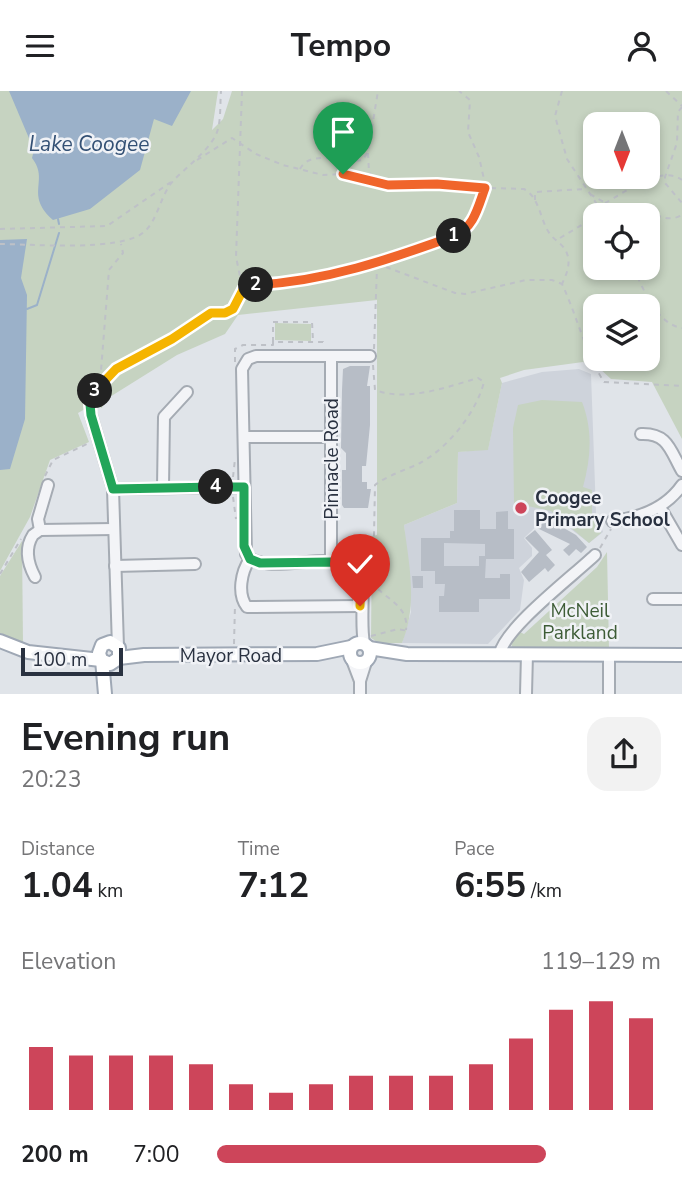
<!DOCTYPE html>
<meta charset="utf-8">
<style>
:root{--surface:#fff;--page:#f2f2f2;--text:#202124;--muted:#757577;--accent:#cd455a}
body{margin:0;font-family:"Nunito Sans",sans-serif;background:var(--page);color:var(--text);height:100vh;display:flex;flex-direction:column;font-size:26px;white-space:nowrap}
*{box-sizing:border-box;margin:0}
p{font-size:23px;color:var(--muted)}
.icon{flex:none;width:38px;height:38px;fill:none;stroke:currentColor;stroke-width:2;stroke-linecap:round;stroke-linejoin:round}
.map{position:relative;height:603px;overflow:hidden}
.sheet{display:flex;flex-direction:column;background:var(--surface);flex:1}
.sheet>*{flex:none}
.needle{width:46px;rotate:180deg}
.fabs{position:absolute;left:583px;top:21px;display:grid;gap:14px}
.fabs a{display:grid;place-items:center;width:77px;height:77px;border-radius:14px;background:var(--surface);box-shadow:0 4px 10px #0003;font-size:35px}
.scale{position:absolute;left:21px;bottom:18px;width:102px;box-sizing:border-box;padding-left:7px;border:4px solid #293140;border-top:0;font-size:19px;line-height:24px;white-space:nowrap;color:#293140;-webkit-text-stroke:5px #f0f2f6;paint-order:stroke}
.pin{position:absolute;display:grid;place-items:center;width:60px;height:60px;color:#fff;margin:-72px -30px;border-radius:50% 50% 50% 0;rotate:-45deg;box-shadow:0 0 7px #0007}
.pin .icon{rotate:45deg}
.km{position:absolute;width:35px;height:35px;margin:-18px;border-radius:50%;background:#222;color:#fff;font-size:19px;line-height:35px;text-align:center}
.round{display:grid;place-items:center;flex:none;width:74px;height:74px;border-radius:21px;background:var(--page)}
.summary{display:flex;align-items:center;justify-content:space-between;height:119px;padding:0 21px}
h1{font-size:38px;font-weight:700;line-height:52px}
.metrics{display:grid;grid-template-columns:repeat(3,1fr);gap:10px;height:119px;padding:7px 21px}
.metrics div{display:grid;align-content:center}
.metrics b{font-size:35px;font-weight:700}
.metrics small{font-size:19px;font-weight:400}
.metrics p{font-size:19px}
.chart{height:196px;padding:14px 21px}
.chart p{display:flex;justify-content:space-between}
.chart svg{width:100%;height:126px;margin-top:7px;stroke:var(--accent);stroke-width:6}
ul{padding:0 21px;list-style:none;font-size:23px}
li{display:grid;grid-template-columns:112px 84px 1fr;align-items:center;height:52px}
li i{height:18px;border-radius:9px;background:var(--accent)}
header{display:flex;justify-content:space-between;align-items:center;height:91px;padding:0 21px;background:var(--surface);font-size:32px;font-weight:700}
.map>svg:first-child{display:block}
</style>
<header><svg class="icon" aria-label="menu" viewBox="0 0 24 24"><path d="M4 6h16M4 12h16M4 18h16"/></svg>Tempo<svg class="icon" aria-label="person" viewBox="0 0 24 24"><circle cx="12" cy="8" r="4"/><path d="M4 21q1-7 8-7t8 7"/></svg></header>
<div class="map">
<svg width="682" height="603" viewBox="0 0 682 603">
<rect width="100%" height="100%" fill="#e0e4e9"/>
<!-- built -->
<path fill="#ced3db" d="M579,278L591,283L596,422L603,441L589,452L559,429L548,424L524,447L532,457V465L519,477L524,489L520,519L488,553L402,552L411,521L404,434L457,412L458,361L488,358L502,292L542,281Z"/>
<!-- green -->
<g fill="#c6d3c1" fill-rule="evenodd">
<path d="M0,0H218L212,39L223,28L232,0H682V348L652,291L611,288L599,277L583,271L524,279L500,287L502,292L488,359L458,361L457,412L404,434C409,473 418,514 402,552H379L371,547L372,445L377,444V209L238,224L225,243L177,264L105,309L102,317L92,314L78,322L89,351L50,369L30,426L0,480ZM595,33H648V86H595ZM595,124H648V177H595ZM595,215H648V268H595Z"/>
<path d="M275,232L311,233V250L275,249Z"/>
<path d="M542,309L582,311C593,339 591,367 583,396L592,399V422L601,442L589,452L551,420L514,412L513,337L518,314Z"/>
<path d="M22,450L23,553L0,542V485Z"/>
<path d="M607,461L609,558L512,556L511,550L520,541L524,543L597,476Z"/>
</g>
<!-- water -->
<g fill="#9bb1c9">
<path d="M9,0H191L172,35L154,28L140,79L90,118L53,129C24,103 50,90 32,67L34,59Z"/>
<path d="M27,148L21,187L27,204L25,328L10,378L0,379V149Z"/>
</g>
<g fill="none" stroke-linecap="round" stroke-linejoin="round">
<!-- stream -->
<g stroke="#9bb1c9" stroke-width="2">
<path d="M58,128L59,133"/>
<path d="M27,218L37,214L59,142"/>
</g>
</g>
<!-- building -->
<g fill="#b7bdc6" fill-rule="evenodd">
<path d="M350,275H370L367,295H370V334L366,375H362V391H367V398H371L368,417H344L342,414V379H346V362L341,357L342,299L343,278Z"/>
<path d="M454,419H480V438H496V421L508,420V438H514V468H486L485,487H500V483H510V508H479V521H439V505H444L445,493H435V480H421V447H450V440H454ZM444,452L485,453V465H479V475H444Z"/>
<path d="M549,426L561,439L562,436L576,444L587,456L581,462L576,458L569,465L563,459L570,453L537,437Z"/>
<path d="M535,439L552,459L546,464L555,474L548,481L545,477L529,491L521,481L539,461L525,447Z"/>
<path d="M412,485H423V497H413Z"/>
</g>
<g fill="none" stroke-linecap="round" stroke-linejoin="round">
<defs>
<g id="minor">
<path d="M91,324L113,398L118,556"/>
<path d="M641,343C668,342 670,359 682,380"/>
<path d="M245,346H331"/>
<path d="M163,396L164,326L187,301"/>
<path d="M113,398L244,396"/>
<path d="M660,416L682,454"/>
<path d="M612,430C639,427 666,417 682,394"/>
<path d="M40,439L38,428L48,394"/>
<path d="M250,468C241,481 237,503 247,516L360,515"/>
<path d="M331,471V265"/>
<path d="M115,475L195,473"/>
<path d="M35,486C28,473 24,458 33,444L40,439L114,438"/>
<path d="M653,508H682"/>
<path d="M364,552C360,531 365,504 361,487C352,449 266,490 246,463L242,278L248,268L256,265H370"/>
<path d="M500,562C506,536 573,485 595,464"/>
<path d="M609,564V603"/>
<path d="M352,569L360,590V603"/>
<path d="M360,590L366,571"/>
<path d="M526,603L527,563"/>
</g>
<g id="major">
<path d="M0,550L28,561L101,569L110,573L119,567V557L110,551L102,554L99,562L101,569"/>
<circle cx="360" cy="562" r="10"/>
<path d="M369,557L407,563L682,564"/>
<path d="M119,567L144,564L317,563L351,556"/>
<path d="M102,569L105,603"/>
</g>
</defs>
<!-- minor casing -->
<use href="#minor" stroke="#a5abb3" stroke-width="14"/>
<!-- major casing -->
<use href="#major" stroke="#9fa8b5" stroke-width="16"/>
<!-- path -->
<g stroke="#bec1c7" stroke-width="2" stroke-dasharray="5 5" stroke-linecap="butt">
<path d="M242,0L236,166L240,185C276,214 422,157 464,141L471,132L486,97L479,66L468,41L470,9L459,0"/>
<path d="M562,0L555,25L567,68L604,124"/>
<path d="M666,0L682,15"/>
<path d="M682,16L678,21L677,52L665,86V92L682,112"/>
<path d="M368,62L369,81L377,92"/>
<path d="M197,69L232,47L256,63L283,74L323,84L343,83L388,94L524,98C539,106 540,127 548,140C554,151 565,152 568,166C570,176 566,184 562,193"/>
<path d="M300,78C311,57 345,73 363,69L368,61L378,0"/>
<path d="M590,103C610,116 626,120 649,123C662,125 669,131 682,124"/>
<path d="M535,109V101L584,98"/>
<path d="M605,112C625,102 660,73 682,89"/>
<path d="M0,138L107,135L171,91"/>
<path d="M560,147L595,126"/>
<path d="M0,153C32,153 121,161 144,141C158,129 160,105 173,90C186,76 213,57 218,38C221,26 220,12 221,0"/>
<path d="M633,177C644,198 656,233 682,237"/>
<path d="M273,251V231H312L313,250"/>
<path d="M374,258L377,177L386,176L455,202L465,203L526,189H552L562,193C577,225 585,261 604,291L682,295"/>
<path d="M235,271V258L243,254H273V251H323V256"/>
<path d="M373,274L375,299C407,311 447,296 478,287L484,291C476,322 448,357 420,372C406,379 388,384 375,394L373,493C387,509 409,515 406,539"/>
<path d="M100,292L116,279L172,248L211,222H225L233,218L246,192"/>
<path d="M90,316L92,304L100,292L109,179L123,162L121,153"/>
<path d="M45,385L53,369L89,352"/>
<path d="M233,386L235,368"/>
<path d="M233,406L236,428"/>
<path d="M600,457L611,438"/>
<path d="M0,483L21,448"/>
<path d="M371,545L398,538L408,540"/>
<path d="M234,553L235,514"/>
</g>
<!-- minor -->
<use href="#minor" stroke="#f3f4f7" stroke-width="10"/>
<!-- major -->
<use href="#major" stroke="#fff" stroke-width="12"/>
</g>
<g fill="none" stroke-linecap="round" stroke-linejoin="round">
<defs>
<path id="split-1" d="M343,83L388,94L437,93L485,97C478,116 474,137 454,145"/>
<path id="split-2" d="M256,194C326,190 388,169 454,145"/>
<path id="split-3" d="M95,300L116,278L172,248L211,222H225L233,218L247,191L256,194"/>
<path id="split-4" d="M95,300L90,313L91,324L113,398L216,396"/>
<path id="split-5" d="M216,396H244V455L250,468L260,472L331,471L350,474"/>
<path id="split-6" d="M350,474L361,486L360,515"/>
</defs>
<!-- split-1 casing -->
<use href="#split-1" stroke="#fff" stroke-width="14"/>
<!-- split-2 casing -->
<use href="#split-2" stroke="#fff" stroke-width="14"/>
<!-- split-3 casing -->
<use href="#split-3" stroke="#fff" stroke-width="14"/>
<!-- split-4 casing -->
<use href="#split-4" stroke="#fff" stroke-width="14"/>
<!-- split-5 casing -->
<use href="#split-5" stroke="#fff" stroke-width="14"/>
<!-- split-6 casing -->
<use href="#split-6" stroke="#fff" stroke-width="14"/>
<!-- split-1 -->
<use href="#split-1" stroke="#f0652b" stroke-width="9"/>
<!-- split-2 -->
<use href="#split-2" stroke="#f0652b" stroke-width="9"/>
<!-- split-3 -->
<use href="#split-3" stroke="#f5b400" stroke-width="9"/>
<!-- split-4 -->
<use href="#split-4" stroke="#22a559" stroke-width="9"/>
<!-- split-5 -->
<use href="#split-5" stroke="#22a559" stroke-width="9"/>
<!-- split-6 -->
<use href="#split-6" stroke="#f5b400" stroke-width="9"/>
</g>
<!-- markers -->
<circle fill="#cd455a" stroke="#f0f2f6" stroke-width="2.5" cx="521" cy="417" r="7"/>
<g text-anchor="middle" stroke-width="5" stroke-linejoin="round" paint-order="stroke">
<!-- street labels -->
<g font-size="19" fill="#293140" stroke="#f0f2f6">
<text transform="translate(331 368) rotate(-90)" y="7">Pinnacle Road</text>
<text x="231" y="571">Mayor Road</text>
</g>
<!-- poi labels -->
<g font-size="19" font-weight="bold" fill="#293140" stroke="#f0f2f6" text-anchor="start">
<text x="535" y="413">Coogee<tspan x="535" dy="22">Primary School</tspan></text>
</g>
<!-- park labels -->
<g font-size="19" fill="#3d5c36" stroke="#f0f2f6">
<text x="580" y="526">McNeil<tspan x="580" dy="22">Parkland</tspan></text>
</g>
<!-- water labels -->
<g font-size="21" font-style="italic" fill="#335074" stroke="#f0f2f6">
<text x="89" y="60">Lake Coogee</text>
</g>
</g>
</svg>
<div class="fabs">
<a><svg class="needle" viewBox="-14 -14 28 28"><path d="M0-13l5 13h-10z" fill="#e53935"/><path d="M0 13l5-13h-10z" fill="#757577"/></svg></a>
<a><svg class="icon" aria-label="locate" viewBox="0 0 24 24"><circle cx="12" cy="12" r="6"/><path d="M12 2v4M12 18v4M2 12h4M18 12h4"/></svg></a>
<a><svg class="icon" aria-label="layers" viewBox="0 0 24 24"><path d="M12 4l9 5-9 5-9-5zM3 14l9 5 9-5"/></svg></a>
</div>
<div class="scale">100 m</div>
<div class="pin" style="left:343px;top:83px;background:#1e9e55"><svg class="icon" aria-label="arrive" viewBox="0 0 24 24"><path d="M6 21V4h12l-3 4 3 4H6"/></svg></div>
<div class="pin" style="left:360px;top:515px;background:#d93025"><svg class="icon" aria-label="check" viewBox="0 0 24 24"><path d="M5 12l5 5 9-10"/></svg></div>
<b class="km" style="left:454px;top:145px">1</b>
<b class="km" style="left:256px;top:194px">2</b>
<b class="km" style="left:95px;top:300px">3</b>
<b class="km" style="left:216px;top:396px">4</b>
</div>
<section class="sheet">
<div class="summary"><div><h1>Evening run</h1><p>20:23</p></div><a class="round"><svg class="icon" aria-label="share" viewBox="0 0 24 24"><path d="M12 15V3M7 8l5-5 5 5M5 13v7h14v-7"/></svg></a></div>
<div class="metrics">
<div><p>Distance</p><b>1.04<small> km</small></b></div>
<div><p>Time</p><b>7:12</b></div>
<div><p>Pace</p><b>6:55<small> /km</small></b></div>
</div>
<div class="chart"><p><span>Elevation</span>119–129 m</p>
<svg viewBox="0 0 160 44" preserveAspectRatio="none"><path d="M5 44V22M15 44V25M25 44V25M35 44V25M45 44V28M55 44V35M65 44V38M75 44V35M85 44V32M95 44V32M105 44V32M115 44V28M125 44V19M135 44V9M145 44V6M155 44V12"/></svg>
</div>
<ul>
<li><b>200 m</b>7:00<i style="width:74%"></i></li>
</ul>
</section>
